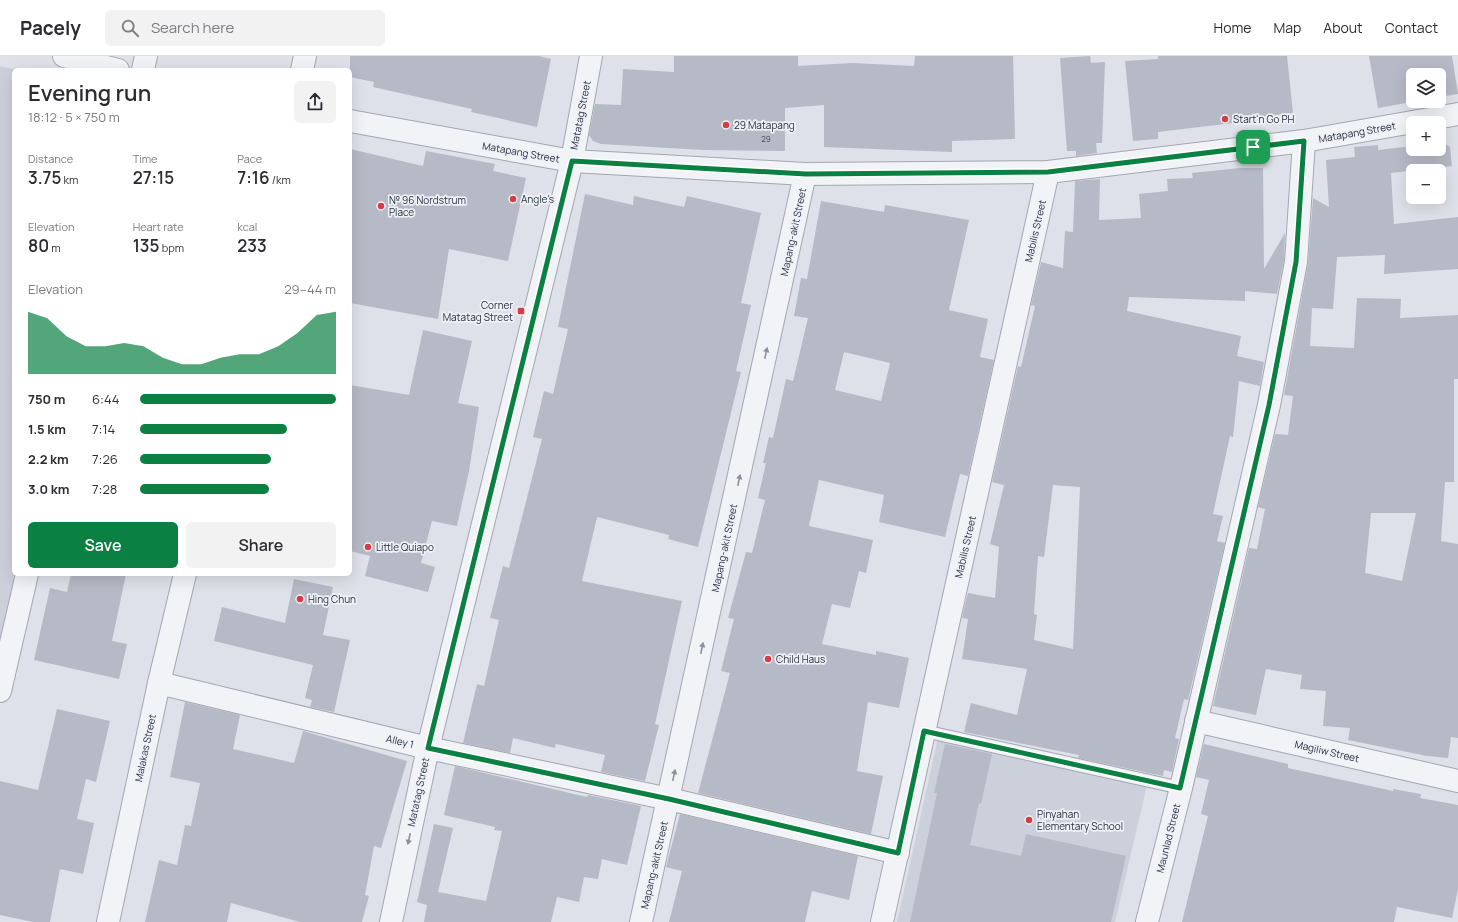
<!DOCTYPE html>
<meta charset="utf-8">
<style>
:root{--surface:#fff;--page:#f2f2f3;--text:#2b2b33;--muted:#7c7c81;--line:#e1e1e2;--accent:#0b8043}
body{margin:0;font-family:Manrope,sans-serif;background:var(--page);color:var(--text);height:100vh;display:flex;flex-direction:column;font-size:15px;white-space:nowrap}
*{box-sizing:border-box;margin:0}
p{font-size:13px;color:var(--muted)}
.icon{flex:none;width:22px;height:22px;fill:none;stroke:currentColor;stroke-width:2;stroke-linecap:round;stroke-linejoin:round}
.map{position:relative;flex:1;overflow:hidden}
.details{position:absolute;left:12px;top:12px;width:340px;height:508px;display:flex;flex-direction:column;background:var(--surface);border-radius:6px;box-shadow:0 4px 16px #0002}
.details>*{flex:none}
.tools{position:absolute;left:1406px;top:12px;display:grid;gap:8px}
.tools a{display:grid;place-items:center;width:40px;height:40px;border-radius:6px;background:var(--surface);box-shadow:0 4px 16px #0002;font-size:20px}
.pin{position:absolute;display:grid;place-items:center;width:34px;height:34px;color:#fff;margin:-17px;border-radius:8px;box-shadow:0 2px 6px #0006}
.round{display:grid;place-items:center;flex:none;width:42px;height:42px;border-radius:6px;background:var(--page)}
.headline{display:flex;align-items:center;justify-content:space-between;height:68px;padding:0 16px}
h1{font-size:22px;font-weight:600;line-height:30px}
.stats{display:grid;grid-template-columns:repeat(3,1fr);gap:6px;height:68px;padding:4px 16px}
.stats div{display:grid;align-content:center}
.stats b{font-size:17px;font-weight:600}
.stats small{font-size:11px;font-weight:400}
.stats p{font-size:11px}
.chart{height:112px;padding:8px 16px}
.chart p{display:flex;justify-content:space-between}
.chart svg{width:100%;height:72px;margin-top:4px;fill:var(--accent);opacity:.7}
.action{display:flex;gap:8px;margin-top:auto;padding:8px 16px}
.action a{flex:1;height:46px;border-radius:6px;background:var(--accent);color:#fff;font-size:16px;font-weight:600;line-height:46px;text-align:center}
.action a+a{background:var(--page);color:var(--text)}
ul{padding:0 16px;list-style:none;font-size:13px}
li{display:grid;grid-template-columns:64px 48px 1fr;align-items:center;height:30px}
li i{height:10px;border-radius:5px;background:var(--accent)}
header{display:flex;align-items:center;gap:24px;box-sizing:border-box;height:56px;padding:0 20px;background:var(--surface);border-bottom:1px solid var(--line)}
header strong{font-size:19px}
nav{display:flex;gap:22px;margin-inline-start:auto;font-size:14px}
.search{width:280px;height:36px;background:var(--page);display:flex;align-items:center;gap:10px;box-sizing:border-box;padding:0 14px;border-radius:6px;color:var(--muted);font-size:15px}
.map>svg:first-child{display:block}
</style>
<header>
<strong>Pacely</strong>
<div class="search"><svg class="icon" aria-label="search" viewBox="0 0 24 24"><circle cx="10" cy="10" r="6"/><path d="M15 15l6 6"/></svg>Search here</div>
<nav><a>Home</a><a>Map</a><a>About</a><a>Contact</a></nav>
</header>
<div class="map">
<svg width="1458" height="866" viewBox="0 0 1458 866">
<rect width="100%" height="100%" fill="#dee1e9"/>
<!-- built -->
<g fill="#ccd0db">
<path d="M0,10L18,14H14V518H19L0,606Z"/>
<path d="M938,682L1147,729L1115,866H897Z"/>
</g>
<!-- building -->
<g fill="#b5bac6" fill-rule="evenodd">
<path d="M350,0H539L551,3L537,71L471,56L472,53L373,31L374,26L350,21Z"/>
<path d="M674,0H798V10L853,7L914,10L915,0H1013L1015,83L952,85V96L824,91V49L785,52V95L703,94L601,88L593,85L589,79L595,48L621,49L623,13L674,16Z"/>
<path d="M1090,0L1091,7L1105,6L1102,87H1096L1097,97L1076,100V95H1067L1060,2Z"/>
<path d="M1158,0H1287L1293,57L1233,64V67L1158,76V83L1133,85L1125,5L1158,3Z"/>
<path d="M1369,0H1452L1458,38L1439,41V19H1413V45H1417L1378,52Z"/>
<path d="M1442,86L1450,91L1452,110L1391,117L1394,168L1458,161V213L1384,218L1385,199L1337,201L1333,253L1312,252L1310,290L1354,292L1357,242L1401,243L1400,262L1458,259V323H1454V426H1445L1441,485L1458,488V682L1451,681L1448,702L1427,700L1348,684L1350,672L1323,670L1326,635L1300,633L1302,619L1266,613L1256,659L1213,650L1249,492L1257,493L1265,453L1258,451L1275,378L1288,379L1293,340L1284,339L1308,208L1313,142L1329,151L1326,104L1355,101L1354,91L1378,89V94L1413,90V93H1439V87ZM1371,457H1416L1402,525L1365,517Z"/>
<path d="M350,93L423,110L426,95L495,108L493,115L526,122L508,205L449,193L438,263L350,247Z"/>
<path d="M1240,112H1263L1264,213L1285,177L1284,204L1277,238L1245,235V245L1129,241L1127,255L1241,280L1237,300L1264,306L1260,330L1239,325L1233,381L1230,380L1213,458L1223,460L1217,485L1225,487L1188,644L1184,643L1175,682L1179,683L1172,716L1164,714L1163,720L1078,702L1079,699L964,676L971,647L1017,659L1027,613L962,603L968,563L962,562L968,537L995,542L999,491L990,488L1004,429L992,426L1018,310L1021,311L1035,250L1031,249L1041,206L1063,212L1065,175L1073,176L1075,125L1100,123L1099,164L1141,162L1139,138L1168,135L1167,123L1193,122L1192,117ZM1053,429L1080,431L1073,593L1034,584L1037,559L1034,558L1038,500L1044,501Z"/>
<path d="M585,138L633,149L634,140L684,151L687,140L761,157L741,247L751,249L736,315L741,316L698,491L668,483L669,479L597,461L582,525L682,545L655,668L659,669L645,725L601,716L605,699L556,688L555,692L513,682L510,697L463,687L477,628L484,630L499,564L490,562L503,510L509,512L542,383L533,381L544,335L553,338L568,273L558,271Z"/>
<path d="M821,145L884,156L885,149L969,164L949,254L988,263L980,301L994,304L968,420L960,418L945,481L879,466L884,439L819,424L809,470L873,484L866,517L859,515L850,552L832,548L822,588L876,599V595L909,602L899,652L868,646L857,715L883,720L871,778L698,737L730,617L721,615L734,563L728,562L746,496L752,497L765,444L758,442L766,407H763L769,381L773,382L786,323L793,325L808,262L794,260L801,222L807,223ZM844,296L890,307L881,345L835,334Z"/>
<path d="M423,274L472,285L458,347L479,351L469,415L457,470L432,465L421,507L435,511L428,536L365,520L370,500L350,495V329L409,339Z"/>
<path d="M71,518H126L112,585L127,588L119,623L34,604L50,532L67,536Z"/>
<path d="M294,523L333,531L323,579L350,584L334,656L310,651L312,644L305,642L313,609L214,585L222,551L285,567Z"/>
<path d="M185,646L240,659L233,693L294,707L303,675L407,705L381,792L374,790L365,839L369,840L362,866H300L231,847L227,866H145L159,804L177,809L185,769L191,770L200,727L170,721Z"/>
<path d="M57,653L110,665L96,726L86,723L77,763L94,767L83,818L60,813L50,866H33L0,859V725L38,734Z"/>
<path d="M945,688L992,698L981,748L979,747L970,789L1021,800L1026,778L1126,800L1111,866H910L937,737H934Z"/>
<path d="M1204,688L1288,708V712L1393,735V733L1421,738L1420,742L1458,749V833L1452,862L1397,851L1394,866H1182L1208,760L1201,758L1209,724L1196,721Z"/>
<path d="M455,710L587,741L588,739L641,750L627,809L602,803L598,823L584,821L579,846L557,841L551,866H424L427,849L417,846L434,768L453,772L438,836L486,845L502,775L494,774L495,771L444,759Z"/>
<path d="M680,758L858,800L849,844L812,835L805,866H669L682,815L666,811Z"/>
</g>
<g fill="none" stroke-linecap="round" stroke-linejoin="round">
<defs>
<path id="service" d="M924,675L1181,732"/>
<g id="minor">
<path d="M64,0L118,14"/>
<path d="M143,14L146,0"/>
<path d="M350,65L572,105L805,118L1048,116L1304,85L1458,58"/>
<path d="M159,627L428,692L669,743L898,797"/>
<path d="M0,635L27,518"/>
<path d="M1196,665L1458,725"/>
<path d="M391,866L428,692L572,105L591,0"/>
<path d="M641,866L805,118"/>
<path d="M882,866L1048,116"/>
<path d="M1147,866L1181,732L1269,349L1296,206L1304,85"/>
</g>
<g id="tertiary">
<path d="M302,14L305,0"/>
<path d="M108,866L159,627L185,518"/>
</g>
</defs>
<!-- service casing -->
<use href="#service" stroke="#a3a7b3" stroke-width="14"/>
<!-- minor casing -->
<use href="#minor" stroke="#a3a7b3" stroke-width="24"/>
<!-- tertiary casing -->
<use href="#tertiary" stroke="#a3a7b3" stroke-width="24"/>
<!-- service -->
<use href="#service" stroke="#f1f3f7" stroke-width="12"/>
<!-- minor -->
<use href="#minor" stroke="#f1f3f7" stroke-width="22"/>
<!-- tertiary -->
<use href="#tertiary" stroke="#f1f3f7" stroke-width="22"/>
</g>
<!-- one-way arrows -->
<defs><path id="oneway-solid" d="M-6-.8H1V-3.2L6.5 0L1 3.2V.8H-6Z"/></defs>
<g fill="#8c909c">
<use href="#oneway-solid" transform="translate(766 297) rotate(-78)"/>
<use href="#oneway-solid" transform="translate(739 424) rotate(-78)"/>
<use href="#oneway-solid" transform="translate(702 592) rotate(-78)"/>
<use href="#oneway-solid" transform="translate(674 719) rotate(-78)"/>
<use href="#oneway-solid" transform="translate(409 783) rotate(102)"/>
</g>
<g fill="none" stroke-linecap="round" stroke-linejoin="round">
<defs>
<path id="route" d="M1304,85L1296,206L1269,349L1180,732L924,675L898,797L669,743L428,692L572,105L806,118L1048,116Z"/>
</defs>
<!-- route casing -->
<use href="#route" stroke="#fff" stroke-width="8"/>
<!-- route -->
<use href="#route" stroke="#0b8043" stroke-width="5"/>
</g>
<!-- markers -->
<g fill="#d43d44" stroke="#eef1f6" stroke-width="1.5">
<circle cx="1225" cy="63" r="4"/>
<circle cx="726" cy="69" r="4"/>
<circle cx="513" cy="143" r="4"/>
<circle cx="381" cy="150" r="4"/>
<rect x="517" y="251" width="8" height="8" rx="2"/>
<circle cx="368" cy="491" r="4"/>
<circle cx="300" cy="543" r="4"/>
<circle cx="768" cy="603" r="4"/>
<circle cx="1029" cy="764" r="4"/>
</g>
<g text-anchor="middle" stroke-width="3.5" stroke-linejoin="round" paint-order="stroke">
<!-- number labels -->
<g font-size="8" fill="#4a5062">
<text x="766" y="86">29</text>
</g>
<!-- street labels -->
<g font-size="10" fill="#272d40" stroke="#eef1f6">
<text transform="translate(580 59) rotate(-79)" y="4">Matatag Street</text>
<text transform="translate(1357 76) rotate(-10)" y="4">Matapang Street</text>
<text transform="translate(521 96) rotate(10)" y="4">Matapang Street</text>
<text transform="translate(1035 175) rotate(-77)" y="4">Mabilis Street</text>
<text transform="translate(793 176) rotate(-78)" y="4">Mapang-akit Street</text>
<text transform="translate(965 491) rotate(-77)" y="4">Mabilis Street</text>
<text transform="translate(724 492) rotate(-78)" y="4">Mapang-akit Street</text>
<text transform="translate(400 685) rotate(13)" y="4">Alley 1</text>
<text transform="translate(145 692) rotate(-78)" y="4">Malakas Street</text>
<text transform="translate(1327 695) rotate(13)" y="4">Magiliw Street</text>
<text transform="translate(418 736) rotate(-78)" y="4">Matatag Street</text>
<text transform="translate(1168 782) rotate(-76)" y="4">Maunlad Street</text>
<text transform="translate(654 809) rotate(-77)" y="4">Mapang-akit Street</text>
</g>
<!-- poi labels -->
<g font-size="10" fill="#272d40" stroke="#eef1f6" text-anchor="start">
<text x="1233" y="67">Start'n Go PH</text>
<text x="734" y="73">29 Matapang</text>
<text x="521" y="147">Angle’s</text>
<text x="389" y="148">№ 96 Nordstrum<tspan x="389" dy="12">Place</tspan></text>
<text x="513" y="253" text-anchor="end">Corner<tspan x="513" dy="12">Matatag Street</tspan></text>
<text x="376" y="495">Little Quiapo</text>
<text x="308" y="547">Hing Chun</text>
<text x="776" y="607">Child Haus</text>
<text x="1037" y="762">Pinyahan<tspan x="1037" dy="12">Elementary School</tspan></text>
</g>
</g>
</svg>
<div class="tools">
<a><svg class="icon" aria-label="layers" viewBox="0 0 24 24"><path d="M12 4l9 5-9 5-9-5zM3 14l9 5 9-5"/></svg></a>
<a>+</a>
<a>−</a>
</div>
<div class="pin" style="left:1253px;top:91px;background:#1e9e55"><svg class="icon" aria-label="arrive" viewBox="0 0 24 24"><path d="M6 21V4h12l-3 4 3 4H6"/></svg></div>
<section class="details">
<div class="headline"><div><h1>Evening run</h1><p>18:12 · 5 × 750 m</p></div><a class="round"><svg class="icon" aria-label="share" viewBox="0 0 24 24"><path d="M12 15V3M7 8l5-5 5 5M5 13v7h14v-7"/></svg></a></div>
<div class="stats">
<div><p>Distance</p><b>3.75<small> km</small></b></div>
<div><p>Time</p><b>27:15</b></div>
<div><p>Pace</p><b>7:16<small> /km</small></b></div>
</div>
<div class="stats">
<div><p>Elevation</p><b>80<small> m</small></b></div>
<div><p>Heart rate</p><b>135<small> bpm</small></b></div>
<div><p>kcal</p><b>233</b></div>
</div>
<div class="chart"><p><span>Elevation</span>29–44 m</p>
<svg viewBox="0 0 160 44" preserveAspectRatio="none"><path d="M0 44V6L10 10L20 21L30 27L40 27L50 25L60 27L70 34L80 38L90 38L100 34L110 32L120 32L130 27L140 19L150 8L160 6V44z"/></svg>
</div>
<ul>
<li><b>750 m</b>6:44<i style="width:100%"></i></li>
<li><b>1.5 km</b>7:14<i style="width:75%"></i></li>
<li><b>2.2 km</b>7:26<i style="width:67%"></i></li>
<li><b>3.0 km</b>7:28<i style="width:66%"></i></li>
</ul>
<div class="action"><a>Save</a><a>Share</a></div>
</section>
</div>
